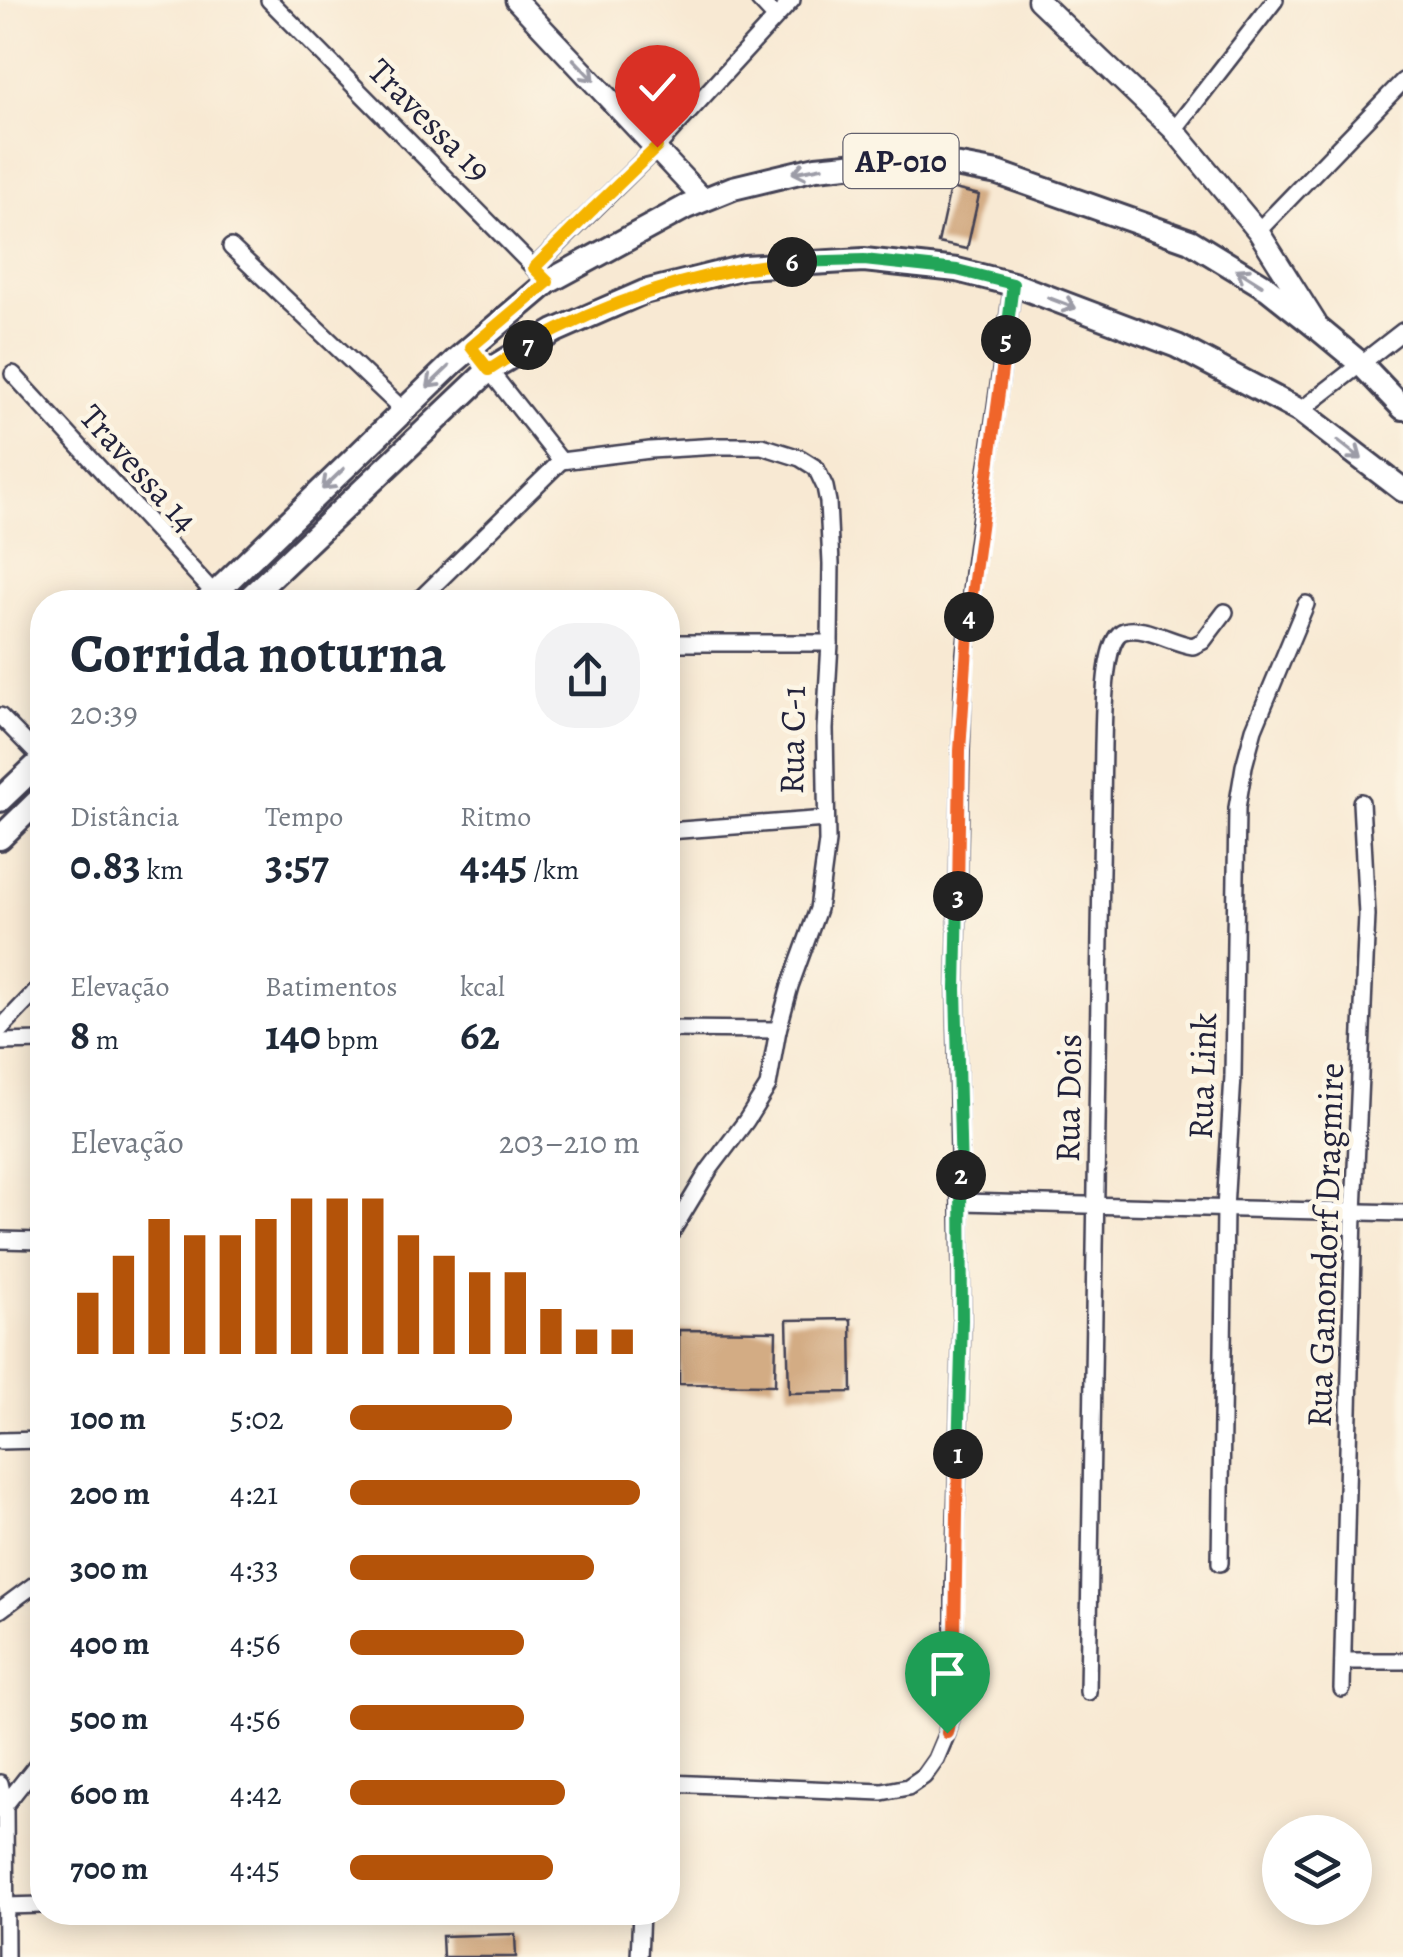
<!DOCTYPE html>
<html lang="pt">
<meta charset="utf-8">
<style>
:root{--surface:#fff;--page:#f2f2f3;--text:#1f2937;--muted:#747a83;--accent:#b45309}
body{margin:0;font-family:Alegreya,serif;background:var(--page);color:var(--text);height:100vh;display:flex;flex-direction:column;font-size:38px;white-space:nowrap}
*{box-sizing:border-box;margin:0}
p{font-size:32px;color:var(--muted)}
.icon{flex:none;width:55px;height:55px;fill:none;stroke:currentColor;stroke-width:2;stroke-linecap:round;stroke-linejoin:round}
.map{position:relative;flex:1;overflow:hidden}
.details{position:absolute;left:30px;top:590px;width:650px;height:1335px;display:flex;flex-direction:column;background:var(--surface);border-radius:40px;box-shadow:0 5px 25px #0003}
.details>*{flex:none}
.buttons{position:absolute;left:1262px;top:1815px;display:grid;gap:20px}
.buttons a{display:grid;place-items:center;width:110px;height:110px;border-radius:50%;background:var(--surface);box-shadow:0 5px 25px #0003;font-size:50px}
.pin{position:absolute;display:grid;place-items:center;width:85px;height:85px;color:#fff;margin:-102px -42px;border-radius:50% 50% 50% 0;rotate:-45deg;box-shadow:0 0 10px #0007}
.pin .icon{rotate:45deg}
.km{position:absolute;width:50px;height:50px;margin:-25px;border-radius:50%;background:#222;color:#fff;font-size:28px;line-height:50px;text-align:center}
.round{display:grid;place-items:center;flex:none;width:105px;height:105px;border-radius:40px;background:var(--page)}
.summary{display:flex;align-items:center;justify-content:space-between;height:170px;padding:0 40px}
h1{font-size:55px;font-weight:600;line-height:75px}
.figures{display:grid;grid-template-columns:repeat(3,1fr);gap:15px;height:170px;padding:10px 40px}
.figures div{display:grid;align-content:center}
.figures b{font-size:42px;font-weight:600}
.figures small{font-size:28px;font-weight:400}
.figures p{font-size:28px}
.chart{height:280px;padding:20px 40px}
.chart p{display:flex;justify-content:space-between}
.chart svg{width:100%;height:180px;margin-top:10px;stroke:var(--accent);stroke-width:6}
ul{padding:0 40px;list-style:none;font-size:32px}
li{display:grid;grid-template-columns:160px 120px 1fr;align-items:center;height:75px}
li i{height:25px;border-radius:12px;background:var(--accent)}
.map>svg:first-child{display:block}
</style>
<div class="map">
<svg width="1403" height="1957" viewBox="0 0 1403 1957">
<rect width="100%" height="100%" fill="#fcf5e5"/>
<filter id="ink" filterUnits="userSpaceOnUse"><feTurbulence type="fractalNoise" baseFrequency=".01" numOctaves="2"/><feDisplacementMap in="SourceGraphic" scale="20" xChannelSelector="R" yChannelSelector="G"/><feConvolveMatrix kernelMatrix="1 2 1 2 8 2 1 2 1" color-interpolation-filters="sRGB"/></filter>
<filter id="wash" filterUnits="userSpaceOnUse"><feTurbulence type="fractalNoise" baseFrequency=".0048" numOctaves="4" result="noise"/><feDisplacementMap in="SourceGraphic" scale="40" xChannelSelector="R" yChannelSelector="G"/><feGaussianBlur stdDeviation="2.25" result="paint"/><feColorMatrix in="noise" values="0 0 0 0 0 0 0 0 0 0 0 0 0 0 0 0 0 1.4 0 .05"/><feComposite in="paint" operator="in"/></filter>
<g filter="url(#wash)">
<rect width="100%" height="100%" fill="#f8e9d3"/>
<g id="blocks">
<!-- building -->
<g fill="#d3ac84">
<path d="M950,188L979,195L967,249L938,243Z"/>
<path d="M851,1319L852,1392L789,1393L787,1320Z"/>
<path d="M679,1330L776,1331L775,1385L679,1384Z"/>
<path d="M515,1934L516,1957H443L442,1936Z"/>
</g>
</g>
</g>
<g filter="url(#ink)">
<use href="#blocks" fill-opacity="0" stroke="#424052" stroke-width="2.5"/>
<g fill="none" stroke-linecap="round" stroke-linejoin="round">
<defs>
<g id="street">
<path d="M269,0L548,282"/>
<path d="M759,0L775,17"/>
<path d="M1174,130L1275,0"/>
<path d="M1258,231L1403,81"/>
<path d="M231,247L404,411"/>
<path d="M534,268L657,147L792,0"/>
<path d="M13,374L222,602"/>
<path d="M1300,411L1403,331"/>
<path d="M561,461L650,450L719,446H762L800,458L816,468L825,487L828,502L831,564L830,643L825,729L827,842L818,909L790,986L778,1030L768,1086L746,1121L709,1170L668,1238"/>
<path d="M417,602L561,461L489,370"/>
<path d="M668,643H830"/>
<path d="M0,716L42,759"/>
<path d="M668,831L826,819"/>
<path d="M0,1029L42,985"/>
<path d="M668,1029L778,1030"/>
<path d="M0,1042L42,1041"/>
<path d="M962,1202L1403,1213"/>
<path d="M0,1240L42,1241"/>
<path d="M0,1441L42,1440"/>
<path d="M1220,1563L1225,1209L1233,1076L1237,808L1244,766L1254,729L1306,604"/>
<path d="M0,1610L42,1579"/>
<path d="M1343,1661H1403"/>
<path d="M1342,1689L1354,1213L1367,915L1361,802"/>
<path d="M1088,1692L1103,744C1104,724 1102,637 1124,631C1145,625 1171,643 1193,646L1203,641L1225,612"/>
<path d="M0,1783L5,1805"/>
<path d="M668,1783L882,1792L908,1787L924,1776L936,1759L947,1733L954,1697V1588L962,1320L956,989L961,751L964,663L973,573L1013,284"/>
<path d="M5,1906L42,1905"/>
<path d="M6,1957L5,1805L42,1758"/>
<path d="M639,1957L641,1912"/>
</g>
<g id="secondary">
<path d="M516,0L704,200"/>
<path d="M1038,0L1174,130L1258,231L1316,323"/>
</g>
<g id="primary">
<path d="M206,602L454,362L548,282L686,207L733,188L816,168L889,161L960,166L998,173L1190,241L1267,288L1320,330L1361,364L1403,408"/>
<path d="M245,602L489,370L555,331L644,292L744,267L864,260L957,270L1013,284L1177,346L1300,411L1403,490"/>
<path d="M0,800L42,760"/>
<path d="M0,838L42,797"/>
</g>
</defs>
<!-- street casing -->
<use href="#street" stroke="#424052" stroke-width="20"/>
<!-- secondary casing -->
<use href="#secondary" stroke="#424052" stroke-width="25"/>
<!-- primary casing -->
<use href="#primary" stroke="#424052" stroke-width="28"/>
<!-- street -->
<use href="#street" stroke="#fff" stroke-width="15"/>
<!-- secondary -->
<use href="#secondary" stroke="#fff" stroke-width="20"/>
<!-- primary -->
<use href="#primary" stroke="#fff" stroke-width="22"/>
</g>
<!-- one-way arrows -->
<defs><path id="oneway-shaft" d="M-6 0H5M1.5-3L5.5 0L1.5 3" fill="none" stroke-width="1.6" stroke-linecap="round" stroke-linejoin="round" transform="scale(2.5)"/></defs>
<g stroke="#9c9ca7">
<use href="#oneway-shaft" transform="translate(584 70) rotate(46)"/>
<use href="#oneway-shaft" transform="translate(807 170) rotate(169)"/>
<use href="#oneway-shaft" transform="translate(1249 277) rotate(-148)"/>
<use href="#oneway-shaft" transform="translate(1062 303) rotate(21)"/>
<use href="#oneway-shaft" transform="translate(438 377) rotate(136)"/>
<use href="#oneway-shaft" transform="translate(1350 450) rotate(38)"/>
<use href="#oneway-shaft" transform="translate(333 479) rotate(136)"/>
</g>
</g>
<g fill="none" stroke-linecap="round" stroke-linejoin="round" filter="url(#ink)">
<defs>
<path id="split-1" d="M947,1733L954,1698L958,1454"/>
<path id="split-2" d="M958,1454L962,1320L961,1175"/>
<path id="split-3" d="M958,896L956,989L961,1175"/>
<path id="split-4" d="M958,896L960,751L969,617"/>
<path id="split-5" d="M969,617L1006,340"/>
<path id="split-6" d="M792,262L864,260L957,270L1013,284L1006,340"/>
<path id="split-7" d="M528,345C611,300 698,271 792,262"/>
<path id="split-8" d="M528,345L489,370L471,347L548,282L534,268L593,209"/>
<path id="split-9" d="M593,209L657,147"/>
</defs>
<!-- split-1 casing -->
<use href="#split-1" stroke="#fff" stroke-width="20"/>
<!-- split-2 casing -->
<use href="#split-2" stroke="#fff" stroke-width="20"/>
<!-- split-3 casing -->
<use href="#split-3" stroke="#fff" stroke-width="20"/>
<!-- split-4 casing -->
<use href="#split-4" stroke="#fff" stroke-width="20"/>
<!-- split-5 casing -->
<use href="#split-5" stroke="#fff" stroke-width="20"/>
<!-- split-6 casing -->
<use href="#split-6" stroke="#fff" stroke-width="20"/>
<!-- split-7 casing -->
<use href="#split-7" stroke="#fff" stroke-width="20"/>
<!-- split-8 casing -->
<use href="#split-8" stroke="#fff" stroke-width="20"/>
<!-- split-9 casing -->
<use href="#split-9" stroke="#fff" stroke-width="20"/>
<!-- split-1 -->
<use href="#split-1" stroke="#f0652b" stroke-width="12"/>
<!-- split-2 -->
<use href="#split-2" stroke="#22a559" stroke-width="12"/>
<!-- split-3 -->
<use href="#split-3" stroke="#22a559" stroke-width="12"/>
<!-- split-4 -->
<use href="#split-4" stroke="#f0652b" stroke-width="12"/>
<!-- split-5 -->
<use href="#split-5" stroke="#f0652b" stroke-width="12"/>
<!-- split-6 -->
<use href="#split-6" stroke="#22a559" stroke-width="12"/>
<!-- split-7 -->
<use href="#split-7" stroke="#f5b400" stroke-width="12"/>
<!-- split-8 -->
<use href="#split-8" stroke="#f5b400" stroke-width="12"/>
<!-- split-9 -->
<use href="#split-9" stroke="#f5b400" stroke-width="12"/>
</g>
<g text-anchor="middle" stroke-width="9" stroke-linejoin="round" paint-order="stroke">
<!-- shield labels -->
<rect fill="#fcf5e5" stroke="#63616e" stroke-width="2.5" x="843.5" y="134" width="115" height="54" rx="8"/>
<g font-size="32" font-weight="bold" fill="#22223b">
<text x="901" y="172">AP-010</text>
</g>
<!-- street labels -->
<g font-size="35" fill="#22223b" stroke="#fcf5e5">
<text transform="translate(430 120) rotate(45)" y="12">Travessa 19</text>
<text transform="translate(139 468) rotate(48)" y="12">Travessa 14</text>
<text transform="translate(792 740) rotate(-89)" y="12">Rua C-1</text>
<text transform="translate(1202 1076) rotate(-88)" y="12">Rua Link</text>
<text transform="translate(1068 1098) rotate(-89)" y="12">Rua Dois</text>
<text transform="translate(1325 1245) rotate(-88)" y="12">Rua Ganondorf Dragmire</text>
</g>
</g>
</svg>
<div class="buttons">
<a><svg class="icon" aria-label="layers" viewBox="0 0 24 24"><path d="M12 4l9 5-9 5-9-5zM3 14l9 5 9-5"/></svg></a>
</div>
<div class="pin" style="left:947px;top:1733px;background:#1e9e55"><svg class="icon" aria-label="arrive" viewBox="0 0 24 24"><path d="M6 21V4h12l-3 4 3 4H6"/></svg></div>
<div class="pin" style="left:657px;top:147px;background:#d93025"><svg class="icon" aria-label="check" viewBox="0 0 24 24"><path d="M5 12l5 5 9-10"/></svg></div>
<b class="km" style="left:958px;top:1454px">1</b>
<b class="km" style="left:961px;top:1175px">2</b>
<b class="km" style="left:958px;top:896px">3</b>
<b class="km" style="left:969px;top:617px">4</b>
<b class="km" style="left:1006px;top:340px">5</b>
<b class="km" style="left:792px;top:262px">6</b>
<b class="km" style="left:528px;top:345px">7</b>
<section class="details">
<div class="summary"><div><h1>Corrida noturna</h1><p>20:39</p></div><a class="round"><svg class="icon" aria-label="share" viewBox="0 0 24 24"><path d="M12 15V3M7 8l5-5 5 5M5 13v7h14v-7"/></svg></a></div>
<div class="figures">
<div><p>Distância</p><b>0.83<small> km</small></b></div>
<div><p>Tempo</p><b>3:57</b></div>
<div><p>Ritmo</p><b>4:45<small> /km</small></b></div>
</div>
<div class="figures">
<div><p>Elevação</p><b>8<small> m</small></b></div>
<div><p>Batimentos</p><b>140<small> bpm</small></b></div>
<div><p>kcal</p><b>62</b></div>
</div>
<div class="chart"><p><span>Elevação</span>203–210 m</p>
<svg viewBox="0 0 160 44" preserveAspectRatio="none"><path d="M5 44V29M15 44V20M25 44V11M35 44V15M45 44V15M55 44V11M65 44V6M75 44V6M85 44V6M95 44V15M105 44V20M115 44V24M125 44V24M135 44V33M145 44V38M155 44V38"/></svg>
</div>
<ul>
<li><b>100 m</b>5:02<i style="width:56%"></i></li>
<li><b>200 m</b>4:21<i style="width:100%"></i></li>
<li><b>300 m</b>4:33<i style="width:84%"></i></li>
<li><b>400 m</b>4:56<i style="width:60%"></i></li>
<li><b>500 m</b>4:56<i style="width:60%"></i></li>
<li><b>600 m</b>4:42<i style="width:74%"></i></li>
<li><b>700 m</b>4:45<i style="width:70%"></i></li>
</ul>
</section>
</div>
